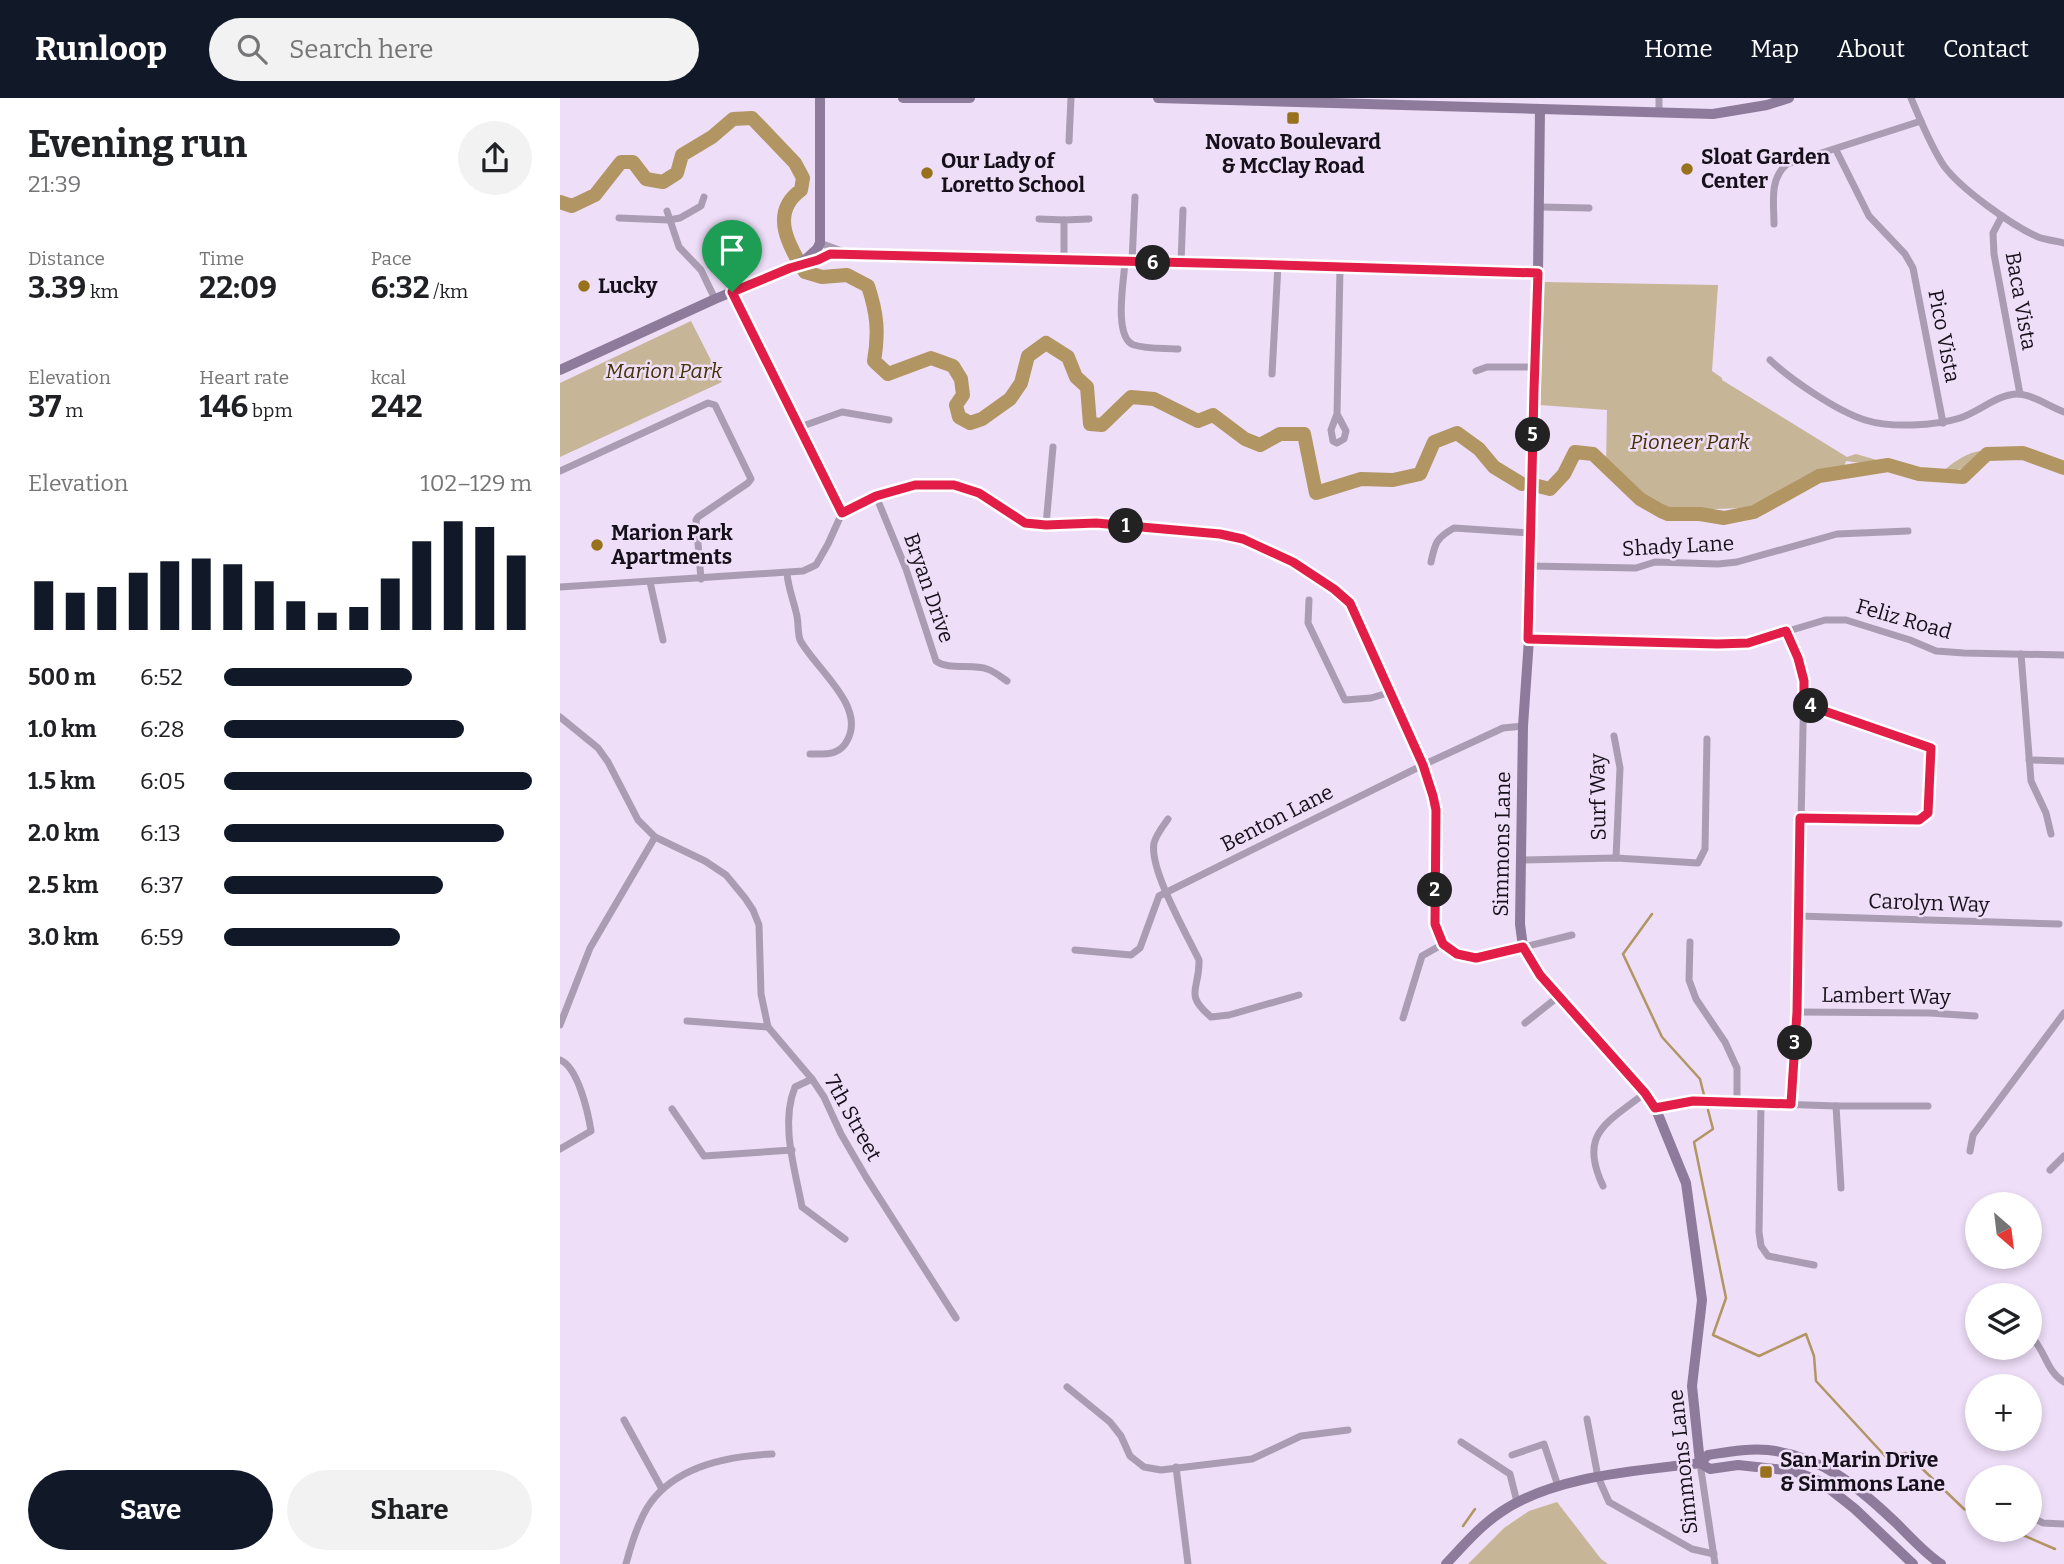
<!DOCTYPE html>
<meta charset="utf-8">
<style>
:root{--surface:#fff;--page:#f2f2f2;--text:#202124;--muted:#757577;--accent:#111827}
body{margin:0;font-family:Bitter,serif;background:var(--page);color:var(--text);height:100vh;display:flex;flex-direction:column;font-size:26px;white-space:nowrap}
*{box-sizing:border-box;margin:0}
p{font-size:23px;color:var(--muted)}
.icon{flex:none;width:38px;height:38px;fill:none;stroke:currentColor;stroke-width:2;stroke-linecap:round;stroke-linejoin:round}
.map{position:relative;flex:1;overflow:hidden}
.panel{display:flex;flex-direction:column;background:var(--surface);width:560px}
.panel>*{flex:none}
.needle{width:46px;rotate:152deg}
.buttons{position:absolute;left:1405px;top:1094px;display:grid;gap:14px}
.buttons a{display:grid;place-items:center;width:77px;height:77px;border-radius:50%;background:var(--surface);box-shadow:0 4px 10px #0003;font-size:35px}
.pin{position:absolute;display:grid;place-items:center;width:60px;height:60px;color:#fff;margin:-72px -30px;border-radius:50% 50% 50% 0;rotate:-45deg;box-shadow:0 0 7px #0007}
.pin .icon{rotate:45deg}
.km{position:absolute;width:35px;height:35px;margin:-18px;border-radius:50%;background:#222;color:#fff;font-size:19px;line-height:35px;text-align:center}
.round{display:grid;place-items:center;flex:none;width:74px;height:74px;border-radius:37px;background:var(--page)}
.summary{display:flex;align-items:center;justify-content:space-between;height:119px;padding:0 28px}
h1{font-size:38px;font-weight:700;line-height:52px}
.stats{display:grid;grid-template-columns:repeat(3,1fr);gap:10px;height:119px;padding:7px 28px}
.stats div{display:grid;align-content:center}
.stats b{font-size:30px;font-weight:700}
.stats small{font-size:19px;font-weight:400}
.stats p{font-size:19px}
.chart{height:196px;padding:14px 28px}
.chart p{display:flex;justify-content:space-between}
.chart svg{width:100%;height:126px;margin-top:7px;stroke:var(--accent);stroke-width:6}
.cta{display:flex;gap:14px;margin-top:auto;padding:14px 28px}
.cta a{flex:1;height:80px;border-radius:42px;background:var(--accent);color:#fff;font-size:28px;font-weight:700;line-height:80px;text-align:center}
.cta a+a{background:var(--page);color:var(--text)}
ul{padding:0 28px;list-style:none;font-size:23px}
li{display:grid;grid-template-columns:112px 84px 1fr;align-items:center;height:52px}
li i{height:18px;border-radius:9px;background:var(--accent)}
header{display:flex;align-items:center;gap:42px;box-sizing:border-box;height:98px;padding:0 35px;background:var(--accent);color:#fff}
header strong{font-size:33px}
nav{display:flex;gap:38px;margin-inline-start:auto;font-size:24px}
.search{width:490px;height:63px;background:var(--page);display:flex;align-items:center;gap:18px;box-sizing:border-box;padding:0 24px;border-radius:38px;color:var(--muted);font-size:26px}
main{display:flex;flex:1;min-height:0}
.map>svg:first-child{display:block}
</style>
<header>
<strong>Runloop</strong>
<div class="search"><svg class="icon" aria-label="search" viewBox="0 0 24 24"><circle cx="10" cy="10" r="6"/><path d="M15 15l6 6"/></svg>Search here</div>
<nav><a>Home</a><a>Map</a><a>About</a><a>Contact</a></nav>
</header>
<main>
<section class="panel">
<div class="summary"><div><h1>Evening run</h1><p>21:39</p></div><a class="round"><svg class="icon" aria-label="share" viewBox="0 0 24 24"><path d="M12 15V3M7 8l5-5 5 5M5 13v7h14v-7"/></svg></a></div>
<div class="stats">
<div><p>Distance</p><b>3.39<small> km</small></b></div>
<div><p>Time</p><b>22:09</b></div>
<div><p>Pace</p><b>6:32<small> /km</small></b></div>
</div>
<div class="stats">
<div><p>Elevation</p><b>37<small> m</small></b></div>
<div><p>Heart rate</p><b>146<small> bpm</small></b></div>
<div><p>kcal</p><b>242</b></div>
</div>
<div class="chart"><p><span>Elevation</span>102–129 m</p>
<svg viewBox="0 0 160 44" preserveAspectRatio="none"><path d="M5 44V27M15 44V31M25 44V29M35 44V24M45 44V20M55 44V19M65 44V21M75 44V27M85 44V34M95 44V38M105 44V36M115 44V26M125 44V13M135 44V6M145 44V8M155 44V18"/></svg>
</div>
<ul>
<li><b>500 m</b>6:52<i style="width:61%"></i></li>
<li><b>1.0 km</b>6:28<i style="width:78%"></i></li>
<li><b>1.5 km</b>6:05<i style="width:100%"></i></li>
<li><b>2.0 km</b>6:13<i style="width:91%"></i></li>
<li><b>2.5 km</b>6:37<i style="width:71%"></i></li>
<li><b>3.0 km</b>6:59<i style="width:57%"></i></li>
</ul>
<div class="cta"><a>Save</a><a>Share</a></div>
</section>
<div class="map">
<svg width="1504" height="1466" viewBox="0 0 1504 1466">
<rect width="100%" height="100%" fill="#eedef8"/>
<!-- green -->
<g fill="#c6b597">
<path d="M984,184L1158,187L1152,273L1162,280V282L1287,359L1296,356L1341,369L1381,374C1394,365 1408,352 1425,353L1422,365L1382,376L1286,363L1283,372L1274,374L1208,404L1181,410L1154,411L1127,419L1101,413L1078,392L1059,387L1046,371L1047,312L980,307Z"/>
<path d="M131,223L162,284L0,359V285Z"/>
<path d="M997,1404L1041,1461L1048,1466H908L944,1430L969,1413Z"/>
</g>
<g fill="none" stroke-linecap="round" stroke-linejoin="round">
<!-- stream -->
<g stroke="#b19562" stroke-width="2.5">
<path d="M1092,816L1063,856L1102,939L1140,981L1144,997"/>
<path d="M1148,1012L1153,1031L1134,1044L1166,1200L1153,1237L1199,1258L1246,1236L1254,1258L1256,1283L1326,1359L1346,1355L1404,1411L1418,1417"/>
<path d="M903,1428L915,1411"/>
<path d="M1451,1432L1495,1451"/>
</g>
<!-- river -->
<g stroke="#b19562" stroke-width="14">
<path d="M0,104L12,108L35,97L61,64H73L86,81L103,84L117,75L122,57L152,39L173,21L192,20L235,65L243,80L241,92C209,115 229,148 245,174L262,179L287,177L308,188C317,215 319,234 314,263L328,276L371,260L393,268L401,281L403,297L396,307L399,319L410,325L422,321L450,301L461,285L468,258L486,245L508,259L516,279L527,289L530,326L542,327L571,299L594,301L638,323L653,317L685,341L700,347L720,336H744L756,395L801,381L833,382L860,376L874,344L897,335L919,351L934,369L962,386"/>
<path d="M978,388L990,391L1004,376L1015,354L1033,356L1080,401L1101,413L1108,416H1140L1164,420L1194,414L1259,378L1328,367L1359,376L1403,379L1427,356L1463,355L1504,370"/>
</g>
<!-- street -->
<g stroke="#aa9db3" stroke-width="7">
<path d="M1351,0C1361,23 1370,47 1384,68C1401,91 1451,127 1478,139C1486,142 1496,143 1504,145"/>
<path d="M1099,14V0"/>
<path d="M509,43L511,0"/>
<path d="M1276,52L1309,118L1345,156L1353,170L1383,325"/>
<path d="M980,109L1029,110"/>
<path d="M107,113L119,149L141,172L155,201"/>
<path d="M1442,118L1433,135L1434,156L1460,296"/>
<path d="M59,120L109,122L120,120L141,108L144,99"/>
<path d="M479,121L504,122"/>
<path d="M1214,126C1214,105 1209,81 1227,66L1361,23"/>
<path d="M260,145L290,156L978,175"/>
<path d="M504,162V122L529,121"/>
<path d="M565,164C564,182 553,240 574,247C587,251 604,250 618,251"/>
<path d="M572,164L575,99"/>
<path d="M621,165L623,112"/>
<path d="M172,194L282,415"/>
<path d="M1210,262C1231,282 1277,313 1305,322C1330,330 1375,328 1400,320C1419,314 1439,295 1459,296C1474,297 1490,309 1504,314"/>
<path d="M916,273L927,269H975"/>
<path d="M712,276L718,167"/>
<path d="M777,316L786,333L784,341L777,345L773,343L771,332L777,316L780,170"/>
<path d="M240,329L282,314L329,322"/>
<path d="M0,373L148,305L155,307L191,381L188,385L138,419L136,422L141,481"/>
<path d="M316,398L346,471L376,563C387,572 413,566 427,571C434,573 441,579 447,583"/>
<path d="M486,427L493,349"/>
<path d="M871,464C875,445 876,440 894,430L970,435"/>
<path d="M970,468L1076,470L1095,464L1158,466L1177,464L1277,436L1348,433"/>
<path d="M227,475C228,489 233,501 236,514C239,523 237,532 240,542C255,570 305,607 288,641C280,658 266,656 250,656"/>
<path d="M90,484L103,542"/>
<path d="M0,489L243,473L256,467L268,446L282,415L316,398L355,387H394L419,395L465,425L486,427L536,425L661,436L683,441L733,464L774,491L790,505L798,521L863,667L876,712L875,826L883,846L897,856L916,861L1012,837"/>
<path d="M749,502L748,525L785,602L811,600L831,594"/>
<path d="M1226,533L1238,560L1244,583L1237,914L1231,1006"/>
<path d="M969,541L1158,546L1188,545L1265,522H1286L1350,542L1376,553L1404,555L1504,557"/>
<path d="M1461,556L1471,683L1486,715L1491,736"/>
<path d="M0,619L38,650L48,664L78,722L95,739L145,763L166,777L185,800L193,812L199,827L201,896L208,929L252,981L264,999L281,1036L306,1079L396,1220"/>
<path d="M1054,638L1060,670L1056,760"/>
<path d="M1469,662L1504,663"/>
<path d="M1240,720L1359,722L1368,715L1371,650L1244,606"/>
<path d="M608,721C603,728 596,737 594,745C589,771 626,835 639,862C640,892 623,895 651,919L669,917L739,897"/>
<path d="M962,762L1056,760L1138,765L1145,751L1147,641"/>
<path d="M1238,818L1499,826"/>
<path d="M1130,844L1129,882L1136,901L1165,944L1177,970V1005"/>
<path d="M515,852L571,857L580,850L599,798L863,667L943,630L963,628"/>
<path d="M1237,914L1370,915L1415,918"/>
<path d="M843,920L862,858L883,846"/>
<path d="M127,923L208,929"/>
<path d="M965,925L999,898"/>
<path d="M0,927L30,850L95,739"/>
<path d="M0,962C18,969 28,1014 31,1033L0,1051"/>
<path d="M252,981L235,989C220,1026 235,1071 242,1109L285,1141"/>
<path d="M1201,1006L1199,1134L1201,1148L1208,1158L1254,1167"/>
<path d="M1276,1008L1281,1090"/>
<path d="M1095,1009L1133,1003L1276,1008H1368"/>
<path d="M112,1011L144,1058L232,1052"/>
<path d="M1410,1053L1413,1037L1504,915"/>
<path d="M1490,1072L1504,1058"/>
<path d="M1043,1088C1018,1035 1047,1025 1085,995"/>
<path d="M1470,1237C1486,1253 1486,1273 1504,1284"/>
<path d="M507,1289L550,1324L561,1338L570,1358L584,1369L601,1372L692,1361L741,1338L788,1332"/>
<path d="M1027,1321L1038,1379L1049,1404L1132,1451L1154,1456"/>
<path d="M64,1322L102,1391"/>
<path d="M901,1344L950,1376L957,1404"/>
<path d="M952,1357L984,1346L998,1388"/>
<path d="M1140,1365L1155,1466"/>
<path d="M616,1369L628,1466"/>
<path d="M1470,1418L1483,1425L1504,1426"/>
<path d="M66,1466C71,1447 77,1427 87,1410C113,1368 167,1358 212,1356"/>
</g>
<!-- secondary -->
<g stroke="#8e7a9a" stroke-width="10">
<path d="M343,0H410"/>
<path d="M598,0L1153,16L1207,7L1229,0"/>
<path d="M980,11L978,175L974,292L969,541L963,628L960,826L963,849L980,877L1085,995L1095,1009L1126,1085L1142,1202L1132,1288L1140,1365"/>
<path d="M244,166L270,156H290"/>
<path d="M0,272L155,201L230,170L246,161L257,151L260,145V0"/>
<path d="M1140,1365L1148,1357C1168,1354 1188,1350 1208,1352C1261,1358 1296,1387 1333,1422C1348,1436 1363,1454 1381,1466"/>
<path d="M886,1466C903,1448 920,1428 941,1414C995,1377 1077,1373 1140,1365L1150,1371L1178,1367L1234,1373L1261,1384L1295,1411L1353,1466"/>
</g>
</g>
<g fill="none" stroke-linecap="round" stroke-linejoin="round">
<defs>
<path id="route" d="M270,156L718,167L978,175L974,292L968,541L1158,546L1188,545L1226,533L1238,560L1244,583V606L1371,650L1368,715L1359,722L1240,720L1237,914L1231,1006L1133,1003L1095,1010L1085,995L980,877L963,849L916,860L897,856L883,846L875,826L876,712L873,698L863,667L790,505L774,491L733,464L683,441L660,436L536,425L486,427L465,425L419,395L394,387H355L316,398L282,415L172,194L230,170L258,162Z"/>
</defs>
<!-- route casing -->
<use href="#route" stroke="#fff" stroke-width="14"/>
<!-- route -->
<use href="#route" stroke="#e11d48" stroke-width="9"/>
</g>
<!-- markers -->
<g fill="#97711b" stroke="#eedef8" stroke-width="2.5">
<rect x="726" y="13" width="14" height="14" rx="3.5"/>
<circle cx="1127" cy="71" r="7"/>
<circle cx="367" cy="75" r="7"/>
<circle cx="24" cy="188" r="7"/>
<circle cx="37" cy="447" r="7"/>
<rect x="1199" y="1367" width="14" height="14" rx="3.5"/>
</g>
<g text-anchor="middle" stroke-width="5" stroke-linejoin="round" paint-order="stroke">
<!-- poi labels -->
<g font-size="21" font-weight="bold" fill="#151019" stroke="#eedef8" text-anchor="start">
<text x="733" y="51" text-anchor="middle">Novato Boulevard<tspan x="733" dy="24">&amp; McClay Road</tspan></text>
<text x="1141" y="66">Sloat Garden<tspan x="1141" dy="24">Center</tspan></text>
<text x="381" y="70">Our Lady of<tspan x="381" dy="24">Loretto School</tspan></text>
<text x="38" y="195">Lucky</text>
<text x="51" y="442">Marion Park<tspan x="51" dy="24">Apartments</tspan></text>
<text x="1220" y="1369">San Marin Drive<tspan x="1220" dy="24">&amp; Simmons Lane</tspan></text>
</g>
<!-- street labels -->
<g font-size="21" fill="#151019" stroke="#eedef8">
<text transform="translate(1461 203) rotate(80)" y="7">Baca Vista</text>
<text transform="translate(1384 238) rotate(79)" y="7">Pico Vista</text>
<text transform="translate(1118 448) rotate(-3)" y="7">Shady Lane</text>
<text transform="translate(369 490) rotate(71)" y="7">Bryan Drive</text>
<text transform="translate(1344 521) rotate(16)" y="7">Feliz Road</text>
<text transform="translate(1038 699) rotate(-91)" y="7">Surf Way</text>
<text transform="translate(717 720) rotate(-27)" y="7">Benton Lane</text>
<text transform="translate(942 746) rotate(-89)" y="7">Simmons Lane</text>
<text transform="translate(1369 805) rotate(2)" y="7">Carolyn Way</text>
<text transform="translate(1326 898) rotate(1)" y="7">Lambert Way</text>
<text transform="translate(293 1020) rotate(61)" y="7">7th Street</text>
<text transform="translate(1123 1364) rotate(-96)" y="7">Simmons Lane</text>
</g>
<!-- park labels -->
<g font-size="21" font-style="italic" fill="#463206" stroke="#eedef8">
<text x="104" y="280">Marion Park</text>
<text x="1130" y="351">Pioneer Park</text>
</g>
</g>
</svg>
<div class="buttons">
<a><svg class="needle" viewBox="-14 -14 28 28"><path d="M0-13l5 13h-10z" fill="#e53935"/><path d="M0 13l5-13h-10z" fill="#757577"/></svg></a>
<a><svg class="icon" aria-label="layers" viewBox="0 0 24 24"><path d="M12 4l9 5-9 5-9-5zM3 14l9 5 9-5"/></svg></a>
<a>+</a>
<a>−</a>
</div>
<div class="pin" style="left:172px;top:194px;background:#1e9e55"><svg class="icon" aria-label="arrive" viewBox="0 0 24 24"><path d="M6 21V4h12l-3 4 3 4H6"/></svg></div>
<b class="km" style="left:566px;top:428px">1</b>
<b class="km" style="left:875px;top:792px">2</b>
<b class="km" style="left:1235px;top:945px">3</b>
<b class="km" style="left:1251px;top:608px">4</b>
<b class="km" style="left:973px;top:337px">5</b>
<b class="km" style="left:593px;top:165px">6</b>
</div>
</main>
